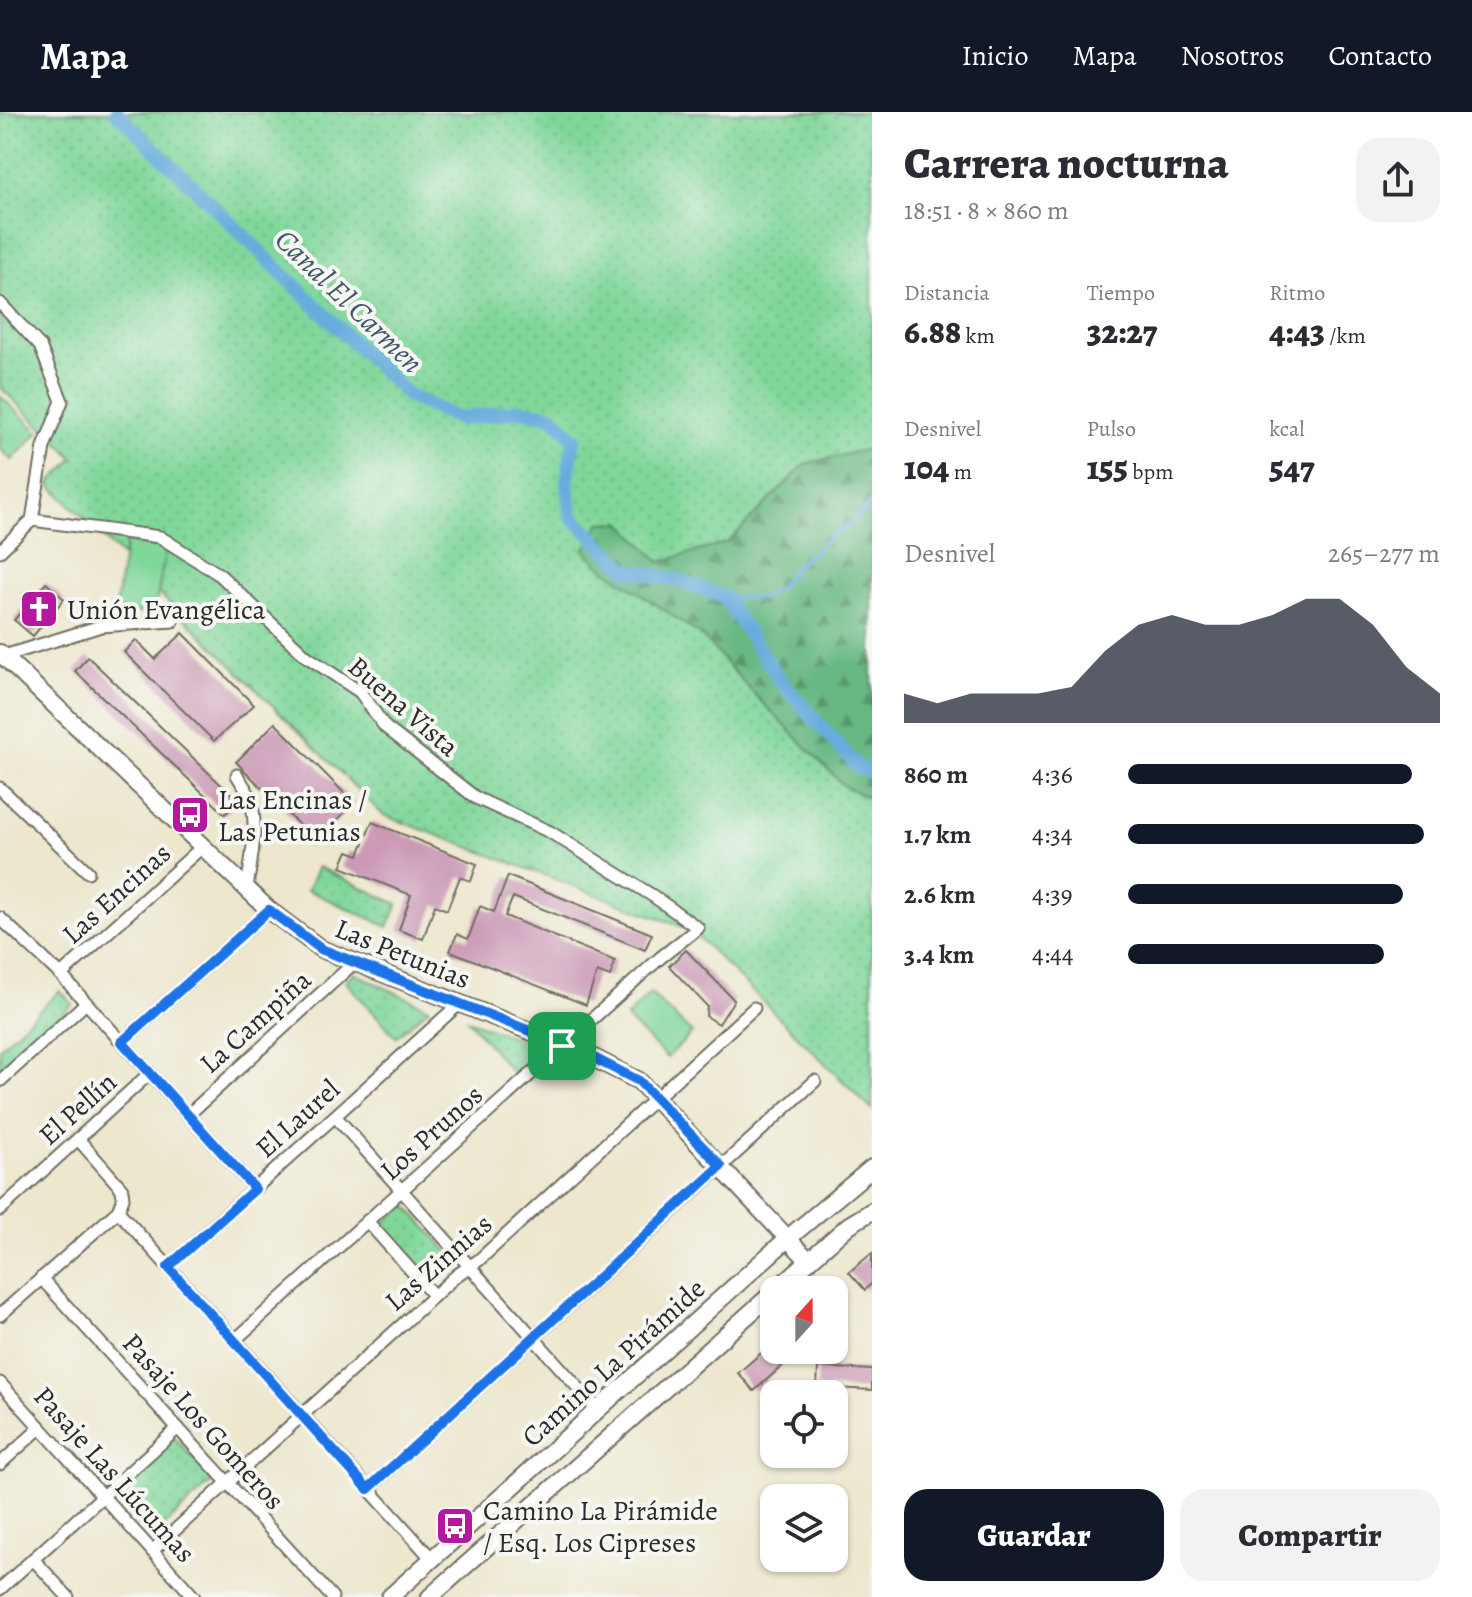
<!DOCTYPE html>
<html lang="es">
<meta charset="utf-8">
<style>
:root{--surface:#fff;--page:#f2f2f3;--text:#2b2b33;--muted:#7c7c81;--accent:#111827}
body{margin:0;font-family:Alegreya,serif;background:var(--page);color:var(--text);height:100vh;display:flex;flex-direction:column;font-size:30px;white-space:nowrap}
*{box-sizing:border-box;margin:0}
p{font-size:26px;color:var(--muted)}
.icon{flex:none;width:44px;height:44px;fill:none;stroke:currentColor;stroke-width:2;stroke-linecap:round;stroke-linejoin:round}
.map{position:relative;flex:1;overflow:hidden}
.panel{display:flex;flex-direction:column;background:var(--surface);width:600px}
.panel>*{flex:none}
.needle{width:52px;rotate:21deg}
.tools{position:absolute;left:760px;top:1164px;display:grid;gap:16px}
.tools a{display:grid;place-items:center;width:88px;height:88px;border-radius:16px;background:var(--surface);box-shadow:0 2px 6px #0004;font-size:40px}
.pin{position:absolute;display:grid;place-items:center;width:68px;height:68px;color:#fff;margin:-34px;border-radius:16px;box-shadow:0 4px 12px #0006}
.round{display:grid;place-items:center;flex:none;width:84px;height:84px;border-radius:24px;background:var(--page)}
.summary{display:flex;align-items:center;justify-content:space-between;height:136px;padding:0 32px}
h1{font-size:44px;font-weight:800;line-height:60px}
.stats{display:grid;grid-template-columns:repeat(3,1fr);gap:12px;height:136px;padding:8px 32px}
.stats div{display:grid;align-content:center}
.stats b{font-size:34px;font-weight:800}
.stats small{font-size:22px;font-weight:400}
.stats p{font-size:22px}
.chart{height:224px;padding:16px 32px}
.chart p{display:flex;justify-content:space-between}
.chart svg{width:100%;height:144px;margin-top:8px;fill:var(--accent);opacity:.7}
.action{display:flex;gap:16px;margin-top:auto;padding:16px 32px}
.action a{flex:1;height:92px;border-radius:24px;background:var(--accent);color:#fff;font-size:32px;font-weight:800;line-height:92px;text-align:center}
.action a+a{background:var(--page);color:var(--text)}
ul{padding:0 32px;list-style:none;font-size:26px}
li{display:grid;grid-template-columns:128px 96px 1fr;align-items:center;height:60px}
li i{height:20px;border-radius:10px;background:var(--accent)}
header{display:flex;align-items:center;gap:48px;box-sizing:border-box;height:112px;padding:0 40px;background:var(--accent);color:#fff}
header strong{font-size:38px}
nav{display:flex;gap:44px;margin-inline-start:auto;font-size:28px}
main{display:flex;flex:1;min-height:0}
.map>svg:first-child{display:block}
</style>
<header>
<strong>Mapa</strong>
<nav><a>Inicio</a><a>Mapa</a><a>Nosotros</a><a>Contacto</a></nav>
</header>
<main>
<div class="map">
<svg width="872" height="1485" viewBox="0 0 872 1485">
<defs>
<pattern id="grass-dots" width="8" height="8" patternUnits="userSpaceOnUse" patternTransform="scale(2)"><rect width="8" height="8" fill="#80d79a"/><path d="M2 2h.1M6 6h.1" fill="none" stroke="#6fb985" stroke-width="1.8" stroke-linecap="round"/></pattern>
<pattern id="forest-firs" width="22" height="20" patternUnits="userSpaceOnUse" patternTransform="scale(2)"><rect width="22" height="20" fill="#68b882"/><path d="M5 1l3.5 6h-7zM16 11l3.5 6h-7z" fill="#56966b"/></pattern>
</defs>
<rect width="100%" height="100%" fill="#f6f6f2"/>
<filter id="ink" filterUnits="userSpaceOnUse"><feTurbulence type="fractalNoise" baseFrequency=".0125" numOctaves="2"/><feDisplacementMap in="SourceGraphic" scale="16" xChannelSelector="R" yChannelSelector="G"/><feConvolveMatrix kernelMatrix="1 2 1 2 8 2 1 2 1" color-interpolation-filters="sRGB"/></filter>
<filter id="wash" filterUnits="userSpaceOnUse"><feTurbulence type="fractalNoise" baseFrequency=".006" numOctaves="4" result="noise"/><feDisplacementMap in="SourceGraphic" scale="32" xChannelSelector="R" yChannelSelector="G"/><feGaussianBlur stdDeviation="1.8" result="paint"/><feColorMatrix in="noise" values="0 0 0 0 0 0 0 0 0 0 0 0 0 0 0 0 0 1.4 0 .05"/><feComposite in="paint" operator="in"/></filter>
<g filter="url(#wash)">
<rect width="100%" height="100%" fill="#ede7cd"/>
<!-- grass -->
<g fill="url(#grass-dots)" stroke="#568162" stroke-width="2">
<path d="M0,0H872V998L691,818L383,703L49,372L74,346L0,275Z"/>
<path d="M318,755L398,792L388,815L307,778Z"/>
<path d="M354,861L429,896L396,925L345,869Z"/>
<path d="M60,879L73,892L0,960V935Z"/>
<path d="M468,908L545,937L514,963Z"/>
<path d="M405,1092L456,1148L432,1170L381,1114Z"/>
<path d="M174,1325L214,1368L151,1426L111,1383Z"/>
</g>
<!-- forest -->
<path fill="url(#forest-firs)" stroke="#4a7256" stroke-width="2" d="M872,336V687L845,675L753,581L702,524L604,457L584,438L600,411L621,410L660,450L728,430L805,352Z"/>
<!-- garden -->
<g fill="#80d79a" stroke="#568162" stroke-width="2">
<path d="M0,284L39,320L12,348L0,337Z"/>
<path d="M126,429L166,436L154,503L115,497Z"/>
<path d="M650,881L692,921L667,946L626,906Z"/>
</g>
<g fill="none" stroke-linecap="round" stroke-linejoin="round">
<!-- stream -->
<path stroke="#67acdd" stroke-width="4" d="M724,485L762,486L781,475L796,454L827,428L854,410L872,389"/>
<!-- canal -->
<path stroke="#67acdd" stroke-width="14" d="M116,0L410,285L460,307L520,298L553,304L574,327L567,370L572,405L626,457L681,469L724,485L782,571L858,655L872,661"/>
</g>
<g id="blocks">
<!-- building -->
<g fill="#cb99b5">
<path d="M46,471L64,487L33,524L14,508Z"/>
<path d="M183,521L254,593L214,629L124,540L136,528L155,547Z"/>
<path d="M88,545L238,689L225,702L75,559Z"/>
<path d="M275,611L354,691L316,730L236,650Z"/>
<path d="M372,710L477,752L471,769L460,765L447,798L435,793L423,827L399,818L411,783L341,755L348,739L359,743Z"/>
<path d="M508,764L652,822L645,838L513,785L505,804L615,849L610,865L597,860L586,893L450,839L457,822L468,827L480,794L494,800Z"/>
<path d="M686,838L734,888L719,912L706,904L707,894L669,854Z"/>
<path d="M872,1141V1171L865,1178L849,1160Z"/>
<path d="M774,1230V1238H800L754,1279L738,1261Z"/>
<path d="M818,1255L872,1258V1278L817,1275Z"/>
</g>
</g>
</g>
<g filter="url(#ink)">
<use href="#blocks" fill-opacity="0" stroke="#6f6d64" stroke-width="2"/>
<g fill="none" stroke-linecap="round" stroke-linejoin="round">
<defs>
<g id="street">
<path d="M0,191L40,234L62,289L44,335L32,408"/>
<path d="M0,439L32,408L160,425L220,463L306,544L360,580L385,615L476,686L550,720L653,784L698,816L660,846L235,1228"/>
<path d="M4,544L101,514L173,509"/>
<path d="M237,663C241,670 247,678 250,685C259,713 251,748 247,776"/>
<path d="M0,676L88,760"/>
<path d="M0,806L61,863L255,1077"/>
<path d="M61,863L203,734"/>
<path d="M122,930L269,798"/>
<path d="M0,969L86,891"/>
<path d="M188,1003L354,851"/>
<path d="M335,1004L598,1298"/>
<path d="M0,1098L150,961"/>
<path d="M118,1099L433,1448"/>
<path d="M367,1109L434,1184"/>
<path d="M168,1155L459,892"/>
<path d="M41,1166L332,1485"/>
<path d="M0,1203L118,1099L123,1086L122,1077L78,1027"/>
<path d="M0,1271L194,1485"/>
<path d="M0,1352L40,1316"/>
<path d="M368,1377L815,969"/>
<path d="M152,1439L457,1163L479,1148L754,896"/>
<path d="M33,1447L68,1485"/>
<path d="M0,1477L178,1316"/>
</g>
<g id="secondary">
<path d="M0,541L269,798L321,837L578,938L639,969L809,1149"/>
<path d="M776,1178L849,1113L872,1099"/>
<path d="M390,1485L787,1127L872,1056"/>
<path d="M430,1485L774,1180"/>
</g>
</defs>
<!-- street casing -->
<use href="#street" stroke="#6f6d64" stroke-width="15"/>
<!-- secondary casing -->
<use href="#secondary" stroke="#6f6d64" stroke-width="20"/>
<!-- street -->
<use href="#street" stroke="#fff" stroke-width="11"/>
<!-- secondary -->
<use href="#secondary" stroke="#fff" stroke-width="16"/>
</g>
</g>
<g fill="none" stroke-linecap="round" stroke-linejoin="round" filter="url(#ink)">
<defs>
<path id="route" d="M269,798L321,837L578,938L639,969L721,1054L368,1377L168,1155L255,1077L122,930Z"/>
</defs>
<!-- route casing -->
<use href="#route" stroke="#fff" stroke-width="16"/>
<!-- route -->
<use href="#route" stroke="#1a73e8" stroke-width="10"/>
</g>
<!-- icons -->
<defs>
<symbol id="church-square" viewBox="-11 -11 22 22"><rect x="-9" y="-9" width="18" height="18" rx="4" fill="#b5179e" stroke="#f6f6f2"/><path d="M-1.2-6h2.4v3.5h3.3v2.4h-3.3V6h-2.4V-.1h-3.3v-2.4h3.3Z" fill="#fff"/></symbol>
<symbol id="bus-square" viewBox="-11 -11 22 22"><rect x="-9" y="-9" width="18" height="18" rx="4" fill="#b5179e" stroke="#f6f6f2"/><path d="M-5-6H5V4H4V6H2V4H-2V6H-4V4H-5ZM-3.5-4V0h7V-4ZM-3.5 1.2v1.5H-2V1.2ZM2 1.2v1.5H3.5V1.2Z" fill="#fff"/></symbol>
</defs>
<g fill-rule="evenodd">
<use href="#church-square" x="17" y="475" width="44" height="44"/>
<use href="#bus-square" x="168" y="681" width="44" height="44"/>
<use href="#bus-square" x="433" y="1392" width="44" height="44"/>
</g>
<g text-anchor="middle" stroke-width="8" stroke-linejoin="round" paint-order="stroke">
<!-- poi labels -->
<g font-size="28" fill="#2b2b2b" stroke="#f6f6f2" text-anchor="start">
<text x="67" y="507">Unión Evangélica</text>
<text x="218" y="697">Las Encinas /<tspan x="218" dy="32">Las Petunias</tspan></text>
<text x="483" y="1408">Camino La Pirámide<tspan x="483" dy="32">/ Esq. Los Cipreses</tspan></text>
</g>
<!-- street labels -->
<g font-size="28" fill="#2b2b2b" stroke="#f6f6f2">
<text transform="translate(404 594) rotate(41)" y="10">Buena Vista</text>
<text transform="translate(116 781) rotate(-42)" y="10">Las Encinas</text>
<text transform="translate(403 841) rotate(22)" y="10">Las Petunias</text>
<text transform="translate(255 909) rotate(-42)" y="10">La Campiña</text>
<text transform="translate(77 996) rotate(-42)" y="10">El Pellín</text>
<text transform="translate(297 1006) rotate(-42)" y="10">El Laurel</text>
<text transform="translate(431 1020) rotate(-42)" y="10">Los Prunos</text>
<text transform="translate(438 1150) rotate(-41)" y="10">Las Zinnias</text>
<text transform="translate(613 1250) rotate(-42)" y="10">Camino La Pirámide</text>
<text transform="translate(204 1309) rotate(48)" y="10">Pasaje Los Gomeros</text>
<text transform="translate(115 1362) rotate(48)" y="10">Pasaje Las Lúcumas</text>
</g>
<!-- water labels -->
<g font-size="30" font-style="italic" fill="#405869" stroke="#f6f6f2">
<text transform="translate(349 189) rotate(44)" y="10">Canal El Carmen</text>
</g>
</g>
</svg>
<div class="tools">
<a><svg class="needle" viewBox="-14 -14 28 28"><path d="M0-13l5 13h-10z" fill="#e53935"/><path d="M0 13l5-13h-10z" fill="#7c7c81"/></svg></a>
<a><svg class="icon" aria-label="locate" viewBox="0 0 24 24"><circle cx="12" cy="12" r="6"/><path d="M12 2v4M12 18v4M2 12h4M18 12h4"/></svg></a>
<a><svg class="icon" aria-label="layers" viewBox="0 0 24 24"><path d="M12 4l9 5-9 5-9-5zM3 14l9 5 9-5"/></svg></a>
</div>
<div class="pin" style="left:562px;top:934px;background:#1e9e55"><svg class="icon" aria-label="arrive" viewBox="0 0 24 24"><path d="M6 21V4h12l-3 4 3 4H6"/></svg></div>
</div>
<section class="panel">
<div class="summary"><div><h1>Carrera nocturna</h1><p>18:51 · 8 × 860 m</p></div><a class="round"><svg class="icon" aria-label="share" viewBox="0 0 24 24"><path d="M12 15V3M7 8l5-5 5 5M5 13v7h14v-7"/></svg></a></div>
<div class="stats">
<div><p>Distancia</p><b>6.88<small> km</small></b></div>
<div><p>Tiempo</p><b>32:27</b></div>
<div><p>Ritmo</p><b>4:43<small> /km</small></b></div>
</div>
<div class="stats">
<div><p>Desnivel</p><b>104<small> m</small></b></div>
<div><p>Pulso</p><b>155<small> bpm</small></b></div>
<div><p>kcal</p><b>547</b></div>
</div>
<div class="chart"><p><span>Desnivel</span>265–277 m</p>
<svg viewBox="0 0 160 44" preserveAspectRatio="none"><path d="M0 44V35L10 38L20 35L30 35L40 35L50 33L60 22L70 14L80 11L90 14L100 14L110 11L120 6L130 6L140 14L150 27L160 35V44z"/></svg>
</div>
<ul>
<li><b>860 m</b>4:36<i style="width:91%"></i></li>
<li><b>1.7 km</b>4:34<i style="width:95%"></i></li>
<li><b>2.6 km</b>4:39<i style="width:88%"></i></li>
<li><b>3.4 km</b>4:44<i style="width:82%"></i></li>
</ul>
<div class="action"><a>Guardar</a><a>Compartir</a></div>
</section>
</main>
